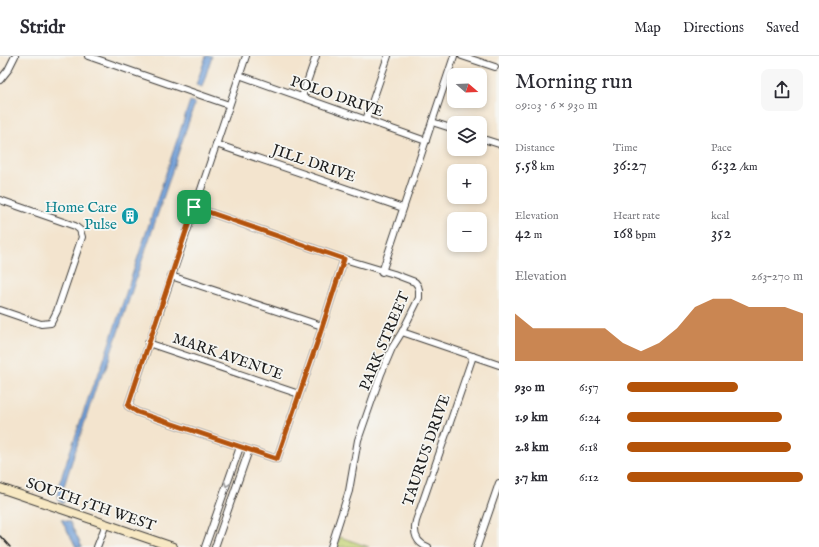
<!DOCTYPE html>
<meta charset="utf-8">
<style>
:root{--surface:#fff;--page:#f7f7f7;--text:#2b2b33;--muted:#7c7c81;--line:#e1e1e2;--accent:#b45309}
body{margin:0;font-family:"IM FELL English",serif;background:var(--page);color:var(--text);height:100vh;display:flex;flex-direction:column;font-size:15px;white-space:nowrap}
*{box-sizing:border-box;margin:0}
p{font-size:13px;color:var(--muted)}
.icon{flex:none;width:22px;height:22px;fill:none;stroke:currentColor;stroke-width:2;stroke-linecap:round;stroke-linejoin:round}
.map{position:relative;flex:1;overflow:hidden}
.panel{display:flex;flex-direction:column;background:var(--surface);width:320px}
.panel>*{flex:none}
.needle{width:26px;rotate:109deg}
.tools{position:absolute;left:447px;top:12px;display:grid;gap:8px}
.tools a{display:grid;place-items:center;width:40px;height:40px;border-radius:8px;background:var(--surface);box-shadow:0 2px 6px #0003;font-size:20px}
.pin{position:absolute;display:grid;place-items:center;width:34px;height:34px;color:#fff;margin:-17px;border-radius:8px;box-shadow:0 2px 6px #0006}
.round{display:grid;place-items:center;flex:none;width:42px;height:42px;border-radius:8px;background:var(--page)}
.summary{display:flex;align-items:center;justify-content:space-between;height:68px;padding:0 16px}
h1{font-size:22px;font-weight:600;line-height:30px}
.stats{display:grid;grid-template-columns:repeat(3,1fr);gap:6px;height:68px;padding:4px 16px}
.stats div{display:grid;align-content:center}
.stats b{font-size:17px;font-weight:600}
.stats small{font-size:11px;font-weight:400}
.stats p{font-size:11px}
.chart{height:112px;padding:8px 16px}
.chart p{display:flex;justify-content:space-between}
.chart svg{width:100%;height:72px;margin-top:4px;fill:var(--accent);opacity:.7}
ul{padding:0 16px;list-style:none;font-size:13px}
li{display:grid;grid-template-columns:64px 48px 1fr;align-items:center;height:30px}
li i{height:10px;border-radius:5px;background:var(--accent)}
header{display:flex;align-items:center;gap:24px;box-sizing:border-box;height:56px;padding:0 20px;background:var(--surface);border-bottom:1px solid var(--line)}
header strong{font-size:19px}
nav{display:flex;gap:22px;margin-inline-start:auto;font-size:14px}
main{display:flex;flex:1;min-height:0}
.map>svg:first-child{display:block}
</style>
<header>
<strong>Stridr</strong>
<nav><a>Map</a><a>Directions</a><a>Saved</a></nav>
</header>
<main>
<div class="map">
<svg width="499" height="491" viewBox="0 0 499 491">
<rect width="100%" height="100%" fill="#f6f6f2"/>
<filter id="ink" filterUnits="userSpaceOnUse"><feTurbulence type="fractalNoise" baseFrequency=".025" numOctaves="2"/><feDisplacementMap in="SourceGraphic" scale="8" xChannelSelector="R" yChannelSelector="G"/><feConvolveMatrix kernelMatrix="1 2 1 2 8 2 1 2 1" color-interpolation-filters="sRGB"/></filter>
<filter id="wash" filterUnits="userSpaceOnUse"><feTurbulence type="fractalNoise" baseFrequency=".012" numOctaves="4" result="noise"/><feDisplacementMap in="SourceGraphic" scale="16" xChannelSelector="R" yChannelSelector="G"/><feGaussianBlur stdDeviation="0.9" result="paint"/><feColorMatrix in="noise" values="0 0 0 0 0 0 0 0 0 0 0 0 0 0 0 0 0 1.4 0 .05"/><feComposite in="paint" operator="in"/></filter>
<g filter="url(#wash)">
<rect width="100%" height="100%" fill="#f3e4ce"/>
<!-- green -->
<path fill="#c4d376" stroke="#707849" d="M340,481L369,491H337Z"/>
<!-- water -->
<g fill="#6d9bd5" stroke="#445c78">
<path d="M206,0H212L202,31L196,29Z"/>
<path d="M190,45L195,47L106,312L96,331L63,433L64,447L58,445V431L92,331L101,312Z"/>
<path d="M61,463L70,466L82,491H76Z"/>
</g>
</g>
<g filter="url(#ink)">
<g fill="none" stroke-linecap="round" stroke-linejoin="round">
<defs>
<g id="street">
<path d="M88,0L229,49"/>
<path d="M246,0L128,350L137,356L277,403L317,287L344,203"/>
<path d="M462,0L495,11"/>
<path d="M239,19L426,85"/>
<path d="M0,24L8,14L15,0"/>
<path d="M302,41L316,0"/>
<path d="M366,64L388,0"/>
<path d="M432,66L454,73"/>
<path d="M480,82L499,88"/>
<path d="M216,88L403,152"/>
<path d="M0,144L75,170L80,174L82,181L57,255L51,267L41,268L0,254"/>
<path d="M194,151L344,203L394,218L415,226L418,230L419,234V242L402,276L392,292L381,318L358,384L349,435L331,491"/>
<path d="M382,216L454,0"/>
<path d="M171,220L322,270"/>
<path d="M402,276L499,309"/>
<path d="M148,287L299,338"/>
<path d="M97,491L106,468"/>
<path d="M205,491L240,391"/>
<path d="M215,491L249,394"/>
<path d="M428,491C416,487 413,477 416,465L473,300"/>
<path d="M477,491L499,427"/>
</g>
<path id="secondary" d="M0,432L173,491"/>
</defs>
<!-- street casing -->
<use href="#street" stroke="#3c3a37" stroke-width="8"/>
<!-- secondary casing -->
<use href="#secondary" stroke="#3c3a37" stroke-width="10"/>
<!-- street -->
<use href="#street" stroke="#fff" stroke-width="6"/>
<!-- secondary -->
<use href="#secondary" stroke="#f7e8c3" stroke-width="8"/>
<!-- rail -->
<path stroke="#1c1c1c" stroke-width="1.5" d="M0,480L10,491"/>
</g>
<!-- one-way arrows -->
<defs><path id="oneway-chevron" d="M-2-3.5L2.5 0L-2 3.5" fill="none" stroke-width="1.6" stroke-linecap="round" stroke-linejoin="round"/></defs>
<use stroke="#999" href="#oneway-chevron" transform="translate(227 428) rotate(109)"/>
</g>
<g fill="none" stroke-linecap="round" stroke-linejoin="round" filter="url(#ink)">
<defs>
<path id="route" d="M194,151L344,203L317,287L277,403L137,356L128,350Z"/>
</defs>
<!-- route casing -->
<use href="#route" stroke="#fff" stroke-width="8"/>
<!-- route -->
<use href="#route" stroke="#b45309" stroke-width="5"/>
</g>
<!-- icons -->
<defs>
<symbol id="building-disc" viewBox="-11 -11 22 22"><circle r="9.5" fill="#0f9aa8" stroke="#f6f6f2"/><path d="M-4-6H4V6H1V3H-1V6H-4ZM-2.5-4.3h1.7v1.8h-1.7ZM.8-4.3h1.7v1.8H.8ZM-2.5-1h1.7V.8h-1.7ZM.8-1h1.7V.8H.8Z" fill="#fff"/></symbol>
</defs>
<g fill-rule="evenodd">
<use href="#building-disc" x="120" y="150" width="20" height="20"/>
</g>
<g text-anchor="middle" stroke-width="3.5" stroke-linejoin="round" paint-order="stroke">
<!-- street labels -->
<g font-size="15" fill="#1c1c1c" stroke="#f6f6f2">
<text transform="translate(337 40) rotate(19)" y="5">POLO DRIVE</text>
<text transform="translate(314 107) rotate(19)" y="5">JILL DRIVE</text>
<text transform="translate(384 285) rotate(-67)" y="5">PARK STREET</text>
<text transform="translate(228 300) rotate(19)" y="5">MARK AVENUE</text>
<text transform="translate(426 394) rotate(-71)" y="5">TAURUS DRIVE</text>
<text transform="translate(91 448) rotate(19)" y="5">SOUTH 5TH WEST</text>
</g>
<!-- culture labels -->
<g font-size="15" fill="#0d838f" stroke="#f6f6f2" text-anchor="end">
<text x="117" y="156">Home Care<tspan x="117" dy="17">Pulse</tspan></text>
</g>
</g>
</svg>
<div class="tools">
<a><svg class="needle" viewBox="-14 -14 28 28"><path d="M0-13l5 13h-10z" fill="#e53935"/><path d="M0 13l5-13h-10z" fill="#7c7c81"/></svg></a>
<a><svg class="icon" aria-label="layers" viewBox="0 0 24 24"><path d="M12 4l9 5-9 5-9-5zM3 14l9 5 9-5"/></svg></a>
<a>+</a>
<a>−</a>
</div>
<div class="pin" style="left:194px;top:151px;background:#1e9e55"><svg class="icon" aria-label="arrive" viewBox="0 0 24 24"><path d="M6 21V4h12l-3 4 3 4H6"/></svg></div>
</div>
<section class="panel">
<div class="summary"><div><h1>Morning run</h1><p>09:03 · 6 × 930 m</p></div><a class="round"><svg class="icon" aria-label="share" viewBox="0 0 24 24"><path d="M12 15V3M7 8l5-5 5 5M5 13v7h14v-7"/></svg></a></div>
<div class="stats">
<div><p>Distance</p><b>5.58<small> km</small></b></div>
<div><p>Time</p><b>36:27</b></div>
<div><p>Pace</p><b>6:32<small> /km</small></b></div>
</div>
<div class="stats">
<div><p>Elevation</p><b>42<small> m</small></b></div>
<div><p>Heart rate</p><b>168<small> bpm</small></b></div>
<div><p>kcal</p><b>352</b></div>
</div>
<div class="chart"><p><span>Elevation</span>263–270 m</p>
<svg viewBox="0 0 160 44" preserveAspectRatio="none"><path d="M0 44V15L10 24L20 24L30 24L40 24L50 24L60 33L70 38L80 33L90 24L100 11L110 6L120 6L130 11L140 11L150 11L160 15V44z"/></svg>
</div>
<ul>
<li><b>930 m</b>6:57<i style="width:63%"></i></li>
<li><b>1.9 km</b>6:24<i style="width:88%"></i></li>
<li><b>2.8 km</b>6:18<i style="width:93%"></i></li>
<li><b>3.7 km</b>6:12<i style="width:100%"></i></li>
</ul>
</section>
</main>
